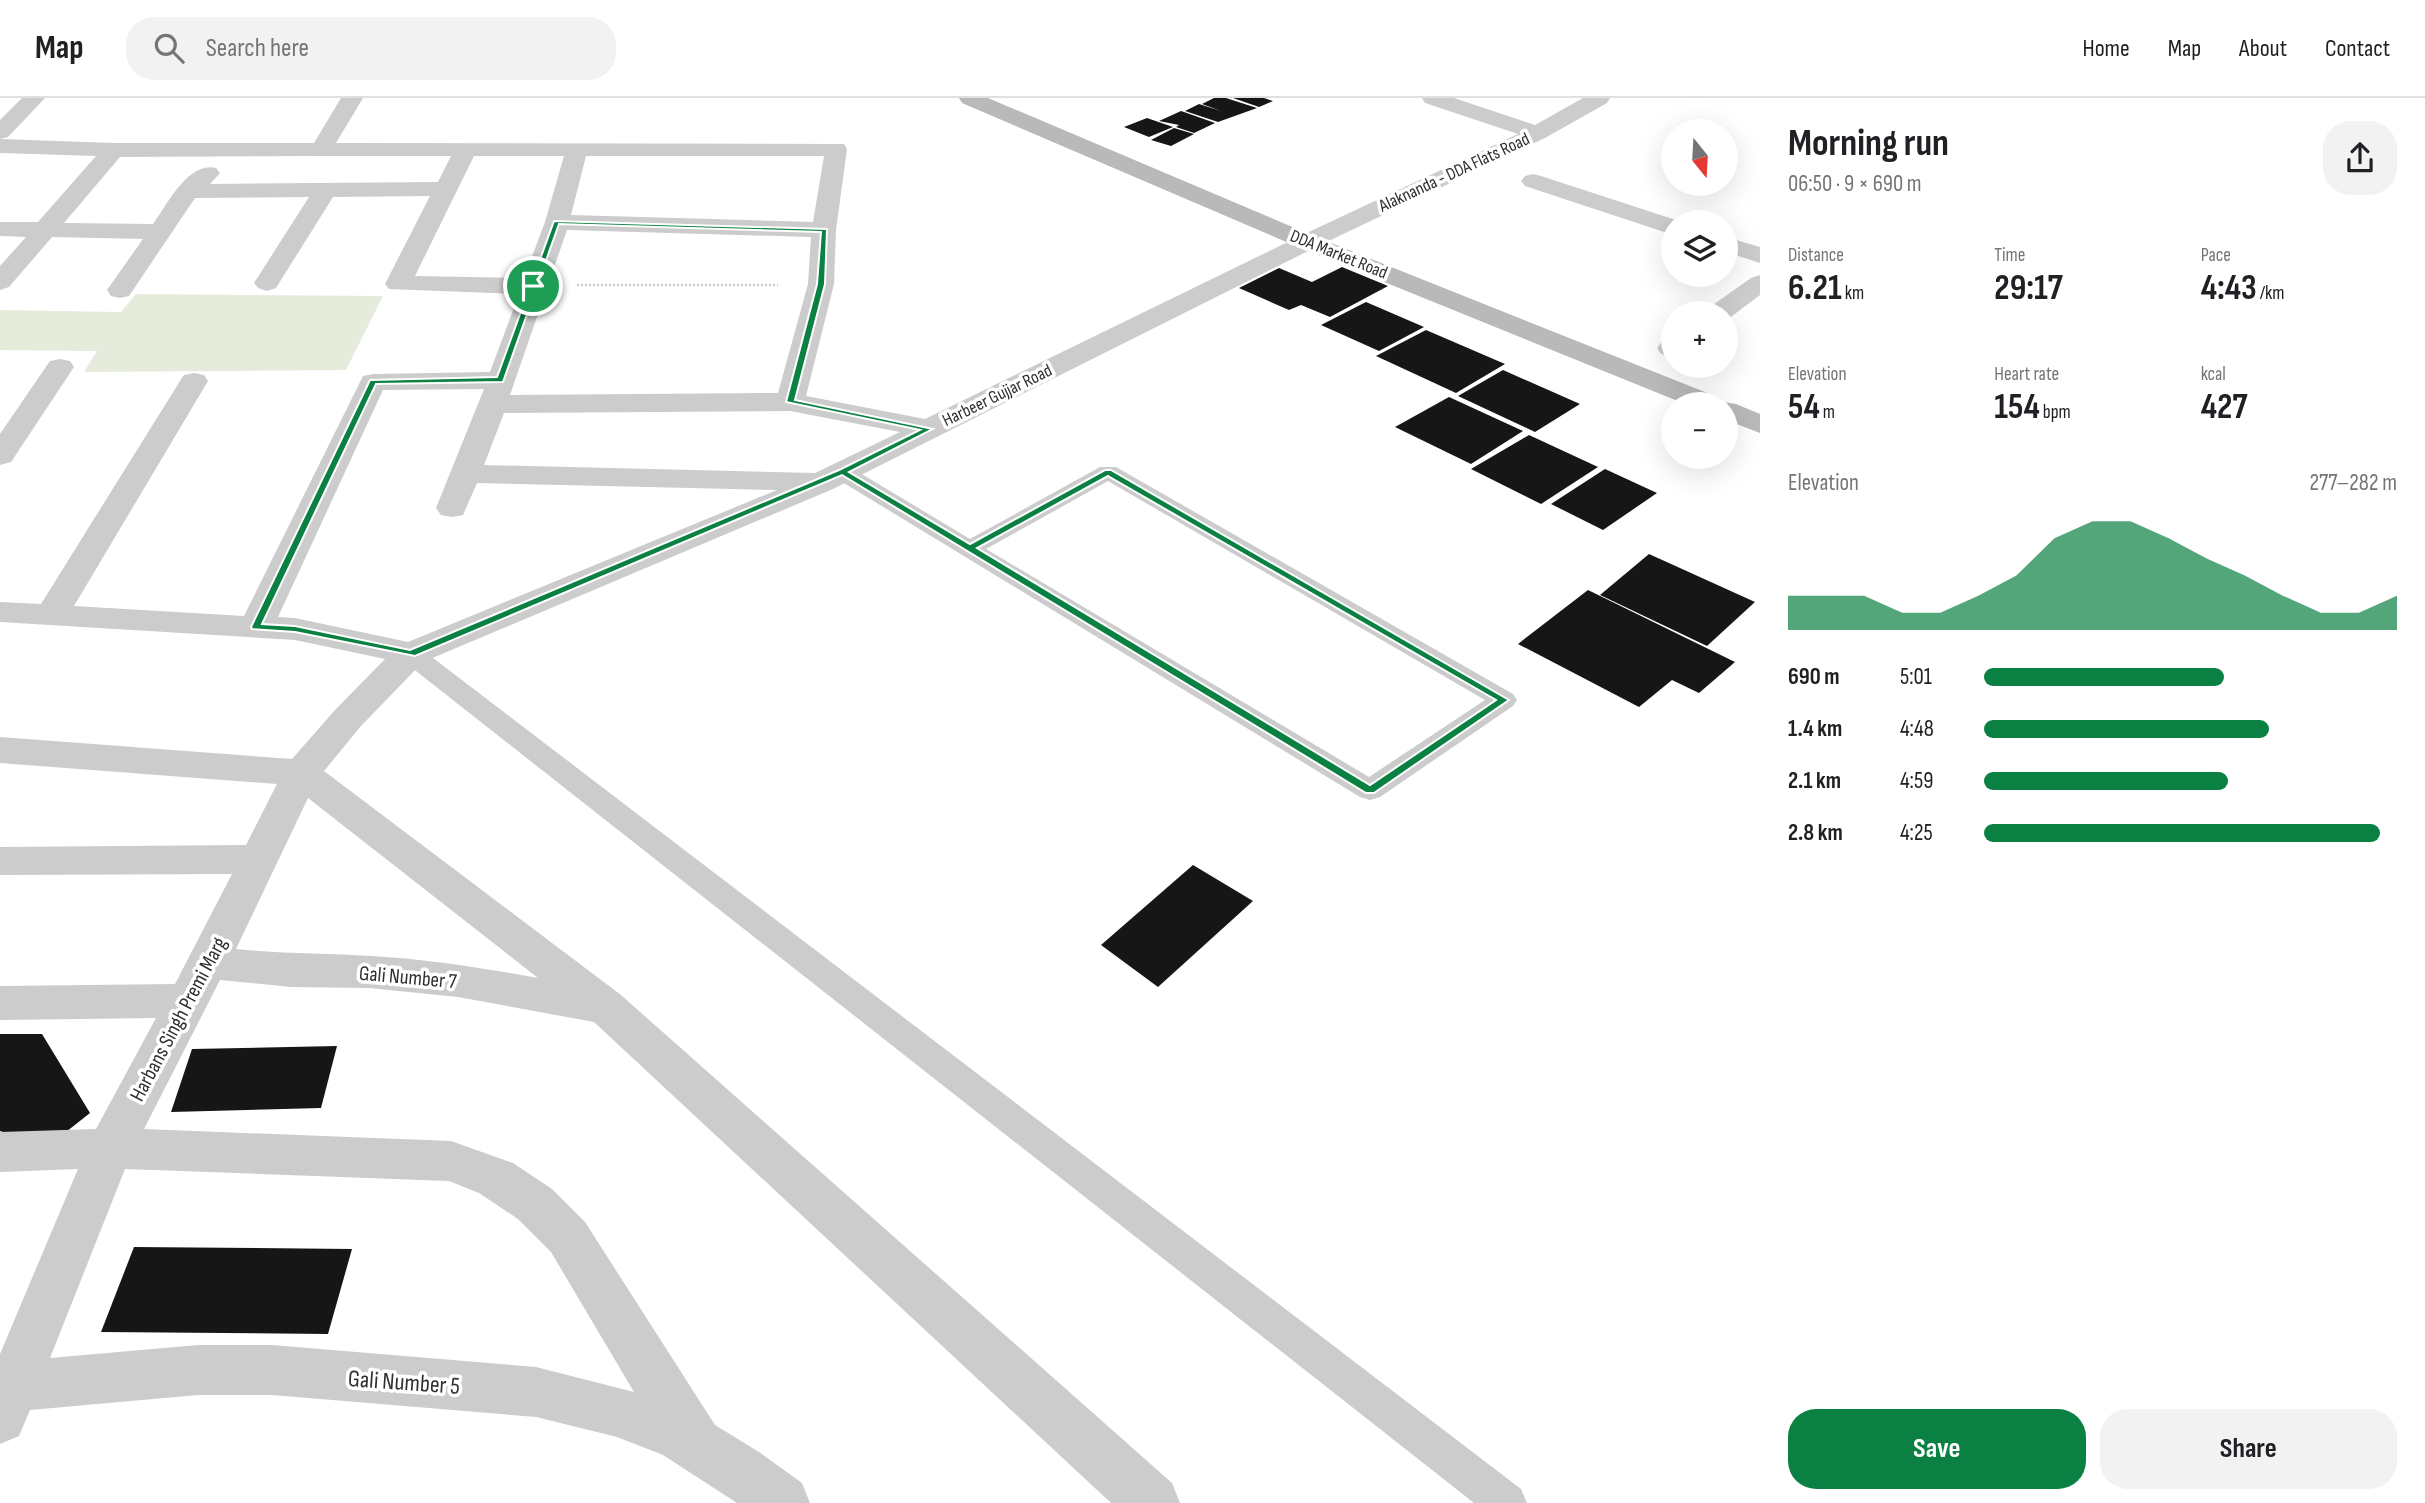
<!DOCTYPE html>
<meta charset="utf-8">
<style>
:root{--surface:#fff;--page:#f2f2f2;--text:#202124;--muted:#757577;--line:#e0e0e0;--accent:#0b8043}
body{margin:0;font-family:"Sofia Sans Condensed",sans-serif;background:var(--page);color:var(--text);height:100vh;display:flex;flex-direction:column;font-size:26px;white-space:nowrap}
*{box-sizing:border-box;margin:0}
p{font-size:23px;color:var(--muted)}
.icon{flex:none;width:38px;height:38px;fill:none;stroke:currentColor;stroke-width:2;stroke-linecap:round;stroke-linejoin:round}
.map{position:relative;flex:1;overflow:hidden}
.sheet{display:flex;flex-direction:column;background:var(--surface);width:665px}
.sheet>*{flex:none}
.needle{width:46px;rotate:162deg}
.buttons{position:absolute;left:1661px;top:21px;display:grid;gap:14px}
.buttons a{display:grid;place-items:center;width:77px;height:77px;border-radius:50%;background:var(--surface);box-shadow:0 7px 28px #0002;font-size:35px}
.pin{position:absolute;display:grid;place-items:center;width:60px;height:60px;color:#fff;margin:-30px;border:4px solid #fff;border-radius:50%;box-shadow:0 2px 7px #0007}
.round{display:grid;place-items:center;flex:none;width:74px;height:74px;border-radius:28px;background:var(--page)}
.overview{display:flex;align-items:center;justify-content:space-between;height:119px;padding:0 28px}
h1{font-size:38px;font-weight:700;line-height:52px}
.metrics{display:grid;grid-template-columns:repeat(3,1fr);gap:10px;height:119px;padding:7px 28px}
.metrics div{display:grid;align-content:center}
.metrics b{font-size:35px;font-weight:700}
.metrics small{font-size:19px;font-weight:400}
.metrics p{font-size:19px}
.chart{height:196px;padding:14px 28px}
.chart p{display:flex;justify-content:space-between}
.chart svg{width:100%;height:126px;margin-top:7px;fill:var(--accent);opacity:.7}
.cta{display:flex;gap:14px;margin-top:auto;padding:14px 28px}
.cta a{flex:1;height:80px;border-radius:28px;background:var(--accent);color:#fff;font-size:28px;font-weight:700;line-height:80px;text-align:center}
.cta a+a{background:var(--page);color:var(--text)}
ul{padding:0 28px;list-style:none;font-size:23px}
li{display:grid;grid-template-columns:112px 84px 1fr;align-items:center;height:52px}
li i{height:18px;border-radius:9px;background:var(--accent)}
header{display:flex;align-items:center;gap:42px;box-sizing:border-box;height:98px;padding:0 35px;background:var(--surface);border-bottom:2px solid var(--line)}
header strong{font-size:33px}
nav{display:flex;gap:38px;margin-inline-start:auto;font-size:24px}
.search{width:490px;height:63px;background:var(--page);display:flex;align-items:center;gap:18px;box-sizing:border-box;padding:0 24px;border-radius:28px;color:var(--muted);font-size:26px}
main{display:flex;flex:1;min-height:0}
.map>svg:first-child{display:block}
</style>
<header>
<strong>Map</strong>
<div class="search"><svg class="icon" aria-label="search" viewBox="0 0 24 24"><circle cx="10" cy="10" r="6"/><path d="M15 15l6 6"/></svg>Search here</div>
<nav><a>Home</a><a>Map</a><a>About</a><a>Contact</a></nav>
</header>
<main>
<div class="map">
<svg width="1760" height="1405" viewBox="0 0 1760 1405">
<rect width="100%" height="100%" fill="#fff"/>
<!-- green -->
<path fill="#e5ecdc" d="M136,196L383,198L346,272L84,274L97,253L0,252V212L121,214Z"/>
<!-- building -->
<g fill="#161616">
<path d="M1214,0H1226L1257,10L1218,24L1185,13L1199,6L1221,13L1202,6Z"/>
<path d="M1233,0H1264L1273,3L1259,9Z"/>
<path d="M1181,13L1184,14L1215,25L1194,35L1176,29L1179,27L1159,23Z"/>
<path d="M1147,20L1173,29L1149,39L1124,29Z"/>
<path d="M1174,30L1194,36L1171,48L1151,42Z"/>
<path d="M1342,169L1388,188L1330,219L1301,207L1289,212L1239,190L1279,170L1312,184Z"/>
<path d="M1366,204L1424,229L1379,253L1321,227Z"/>
<path d="M1426,232L1505,266L1456,295L1376,258Z"/>
<path d="M1503,272L1580,306L1535,334L1458,298Z"/>
<path d="M1449,299L1523,333L1471,366L1395,329Z"/>
<path d="M1529,337L1598,369L1541,406L1471,371Z"/>
<path d="M1605,371L1657,395L1603,432L1551,406Z"/>
<path d="M1649,456L1755,504L1707,548L1600,497Z"/>
<path d="M1588,492L1735,564L1699,595L1672,582L1639,609L1518,546Z"/>
<path d="M1193,767L1253,803L1158,889L1101,847Z"/>
<path d="M0,936H42L90,1015L47,1049L0,1033Z"/>
<path d="M337,948L321,1010L171,1014L192,951Z"/>
<path d="M134,1149L352,1151L328,1236L101,1234Z"/>
</g>
<g fill="none" stroke-linecap="round" stroke-linejoin="round">
<!-- path -->
<path stroke="#ccc" stroke-width="2.5" stroke-dasharray="2 2" stroke-linecap="butt" d="M577,187H778"/>
<!-- lane -->
<g fill="#ccc" fill-rule="evenodd">
<path d="M842,367L850,369L970,441L1100,369H1116L1513,596L1517,602L1513,608L1380,699L1370,702L1360,699L834,379L831,374L834,369ZM1108,383L1485,602L1369,679L986,451Z"/>
<path d="M411,548L420,550L1521,1391L1527,1405H1474L402,562L398,556L402,550Z"/>
</g>
<!-- street -->
<g fill="#ccc" fill-rule="evenodd">
<path d="M22,0H45L8,39L0,41V22Z"/>
<path d="M341,0H363L336,45L844,46L847,51L836,132L834,186L806,298L925,321L1298,139L1518,36L1425,5L1422,0H1454L1535,27L1583,0H1610L1607,5L1545,40L1316,149L833,391L423,564L361,628L324,673L621,897L1172,1385L1180,1405H1111L594,924L458,899L369,890L291,889L220,882L144,1031L451,1043L513,1065L552,1091L585,1124L715,1327L759,1354L802,1385L810,1405H737L663,1357L617,1339L536,1319L272,1297H198L30,1312L19,1338L0,1346V1256L78,1071L0,1074V1034L96,1031L156,920L0,922V888L175,886L232,776L0,777V749L246,747L277,686L0,665V639L292,661L335,612L385,561L295,542L0,524V504L41,506L180,283L184,277L194,275L204,277L208,283L74,508L244,518L363,278L373,276L490,274L519,196L389,191L385,186L430,98L333,99L276,190L267,193L258,190L254,185L309,99L195,100L129,198L120,200L111,198L107,192L143,141L52,139L9,189L0,192V168L26,139L0,138V124H38L96,58L0,55V41L114,45H314ZM322,58H451L438,84L210,86L220,75L216,70C188,63 167,107 153,126L64,125L120,59ZM474,58H564L545,124L524,180L415,178ZM586,58H824L813,124L571,117ZM567,132L811,139L808,186L778,295L510,297ZM484,291L436,410L441,417L452,419L463,417L477,385L777,392L408,544L295,520L278,519L383,292ZM790,313L900,334L815,375L484,367L504,315ZM308,700L538,880C482,870 427,861 371,858C326,855 281,856 236,851ZM125,1071L449,1083L479,1095L518,1121L551,1154L634,1294L536,1269L272,1247H198L50,1260Z"/>
<path d="M1533,76L1541,78L1682,124H1673V136L1664,134L1525,88L1521,83L1525,78Z"/>
<path d="M1726,139L1760,149V165L1726,154Z"/>
<path d="M1760,177V197L1728,221H1726V215H1706L1710,209L1751,180Z"/>
<path d="M1673,240V258L1661,256L1657,250L1663,242Z"/>
<path d="M60,261L70,263L74,269L11,364L0,367V336L50,263Z"/>
</g>
<!-- secondary -->
<path fill="#b9b9b9" fill-rule="evenodd" d="M959,0H988L1316,139L1720,300L1723,304L1736,306L1760,316V335L1726,322V306H1685L1298,149L962,5Z"/>
</g>
<!-- route -->
<path fill="#0b8043" stroke="#fff" stroke-width="2" fill-rule="evenodd" d="M554,123L827,131L825,186L795,302L933,331L849,374L970,446L1105,372H1111L1509,602L1374,695H1366L842,377L415,558L295,534L252,531L251,529L370,282L497,279ZM559,126L821,134L817,186L786,304L920,332L839,372L410,552L295,528L262,526L376,286L503,284ZM1108,378L1496,602L1370,687L977,450Z"/>
<g text-anchor="middle" stroke-width="7" stroke-linejoin="round" paint-order="stroke">
<!-- far-street labels -->
<g font-size="18" fill="#2f2f2f" stroke="#fff">
<text transform="translate(1454 74) rotate(-25)" y="6">Alaknanda - DDA Flats Road</text>
<text transform="translate(1339 156) rotate(22)" y="6">DDA Market Road</text>
<text transform="translate(997 297) rotate(-26)" y="6">Harbeer Gujjar Road</text>
</g>
<!-- street labels -->
<g font-size="21" fill="#2f2f2f" stroke="#fff">
<text transform="translate(408 879) rotate(5)" y="7">Gali Number 7</text>
<text transform="translate(178 921) rotate(-62)" y="7">Harbans Singh Premi Marg</text>
</g>
<!-- near-street labels -->
<g font-size="24" fill="#2f2f2f" stroke="#fff">
<text transform="translate(404 1284) rotate(4)" y="8">Gali Number 5</text>
</g>
</g>
</svg>
<div class="buttons">
<a><svg class="needle" viewBox="-14 -14 28 28"><path d="M0-13l5 13h-10z" fill="#e53935"/><path d="M0 13l5-13h-10z" fill="#757577"/></svg></a>
<a><svg class="icon" aria-label="layers" viewBox="0 0 24 24"><path d="M12 4l9 5-9 5-9-5zM3 14l9 5 9-5"/></svg></a>
<a>+</a>
<a>−</a>
</div>
<div class="pin" style="left:533px;top:188px;background:#1e9e55"><svg class="icon" aria-label="arrive" viewBox="0 0 24 24"><path d="M6 21V4h12l-3 4 3 4H6"/></svg></div>
</div>
<section class="sheet">
<div class="overview"><div><h1>Morning run</h1><p>06:50 · 9 × 690 m</p></div><a class="round"><svg class="icon" aria-label="share" viewBox="0 0 24 24"><path d="M12 15V3M7 8l5-5 5 5M5 13v7h14v-7"/></svg></a></div>
<div class="metrics">
<div><p>Distance</p><b>6.21<small> km</small></b></div>
<div><p>Time</p><b>29:17</b></div>
<div><p>Pace</p><b>4:43<small> /km</small></b></div>
</div>
<div class="metrics">
<div><p>Elevation</p><b>54<small> m</small></b></div>
<div><p>Heart rate</p><b>154<small> bpm</small></b></div>
<div><p>kcal</p><b>427</b></div>
</div>
<div class="chart"><p><span>Elevation</span>277–282 m</p>
<svg viewBox="0 0 160 44" preserveAspectRatio="none"><path d="M0 44V32L10 32L20 32L30 38L40 38L50 32L60 25L70 12L80 6L90 6L100 12L110 19L120 25L130 32L140 38L150 38L160 32V44z"/></svg>
</div>
<ul>
<li><b>690 m</b>5:01<i style="width:58%"></i></li>
<li><b>1.4 km</b>4:48<i style="width:69%"></i></li>
<li><b>2.1 km</b>4:59<i style="width:59%"></i></li>
<li><b>2.8 km</b>4:25<i style="width:96%"></i></li>
</ul>
<div class="cta"><a>Save</a><a>Share</a></div>
</section>
</main>
